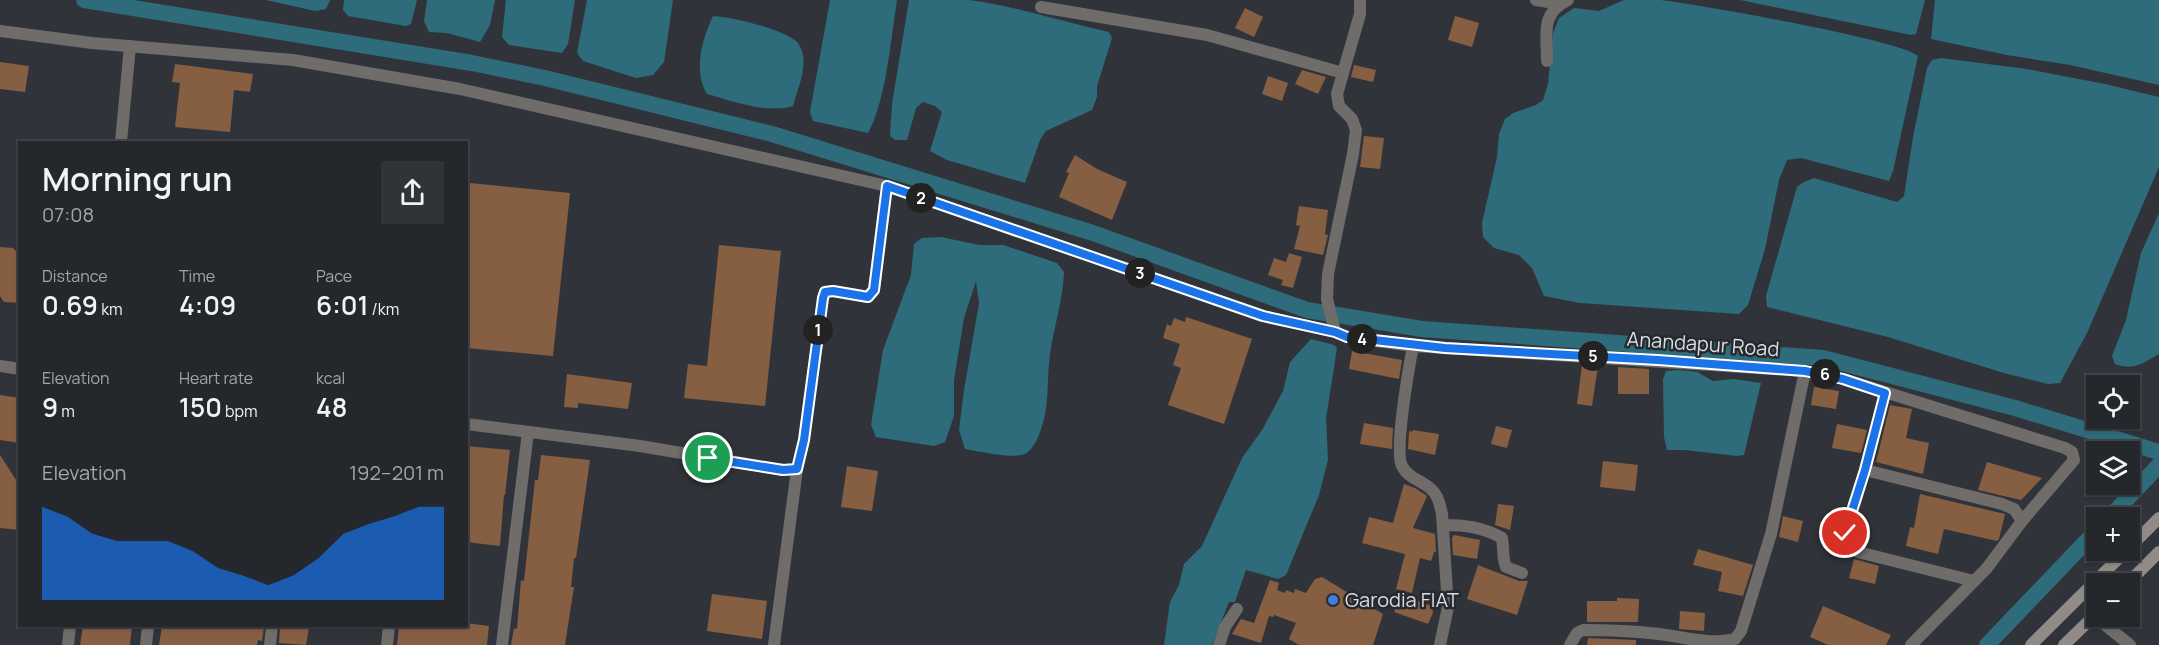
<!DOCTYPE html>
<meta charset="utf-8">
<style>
:root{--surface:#24272c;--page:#303338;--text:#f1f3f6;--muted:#a3a5a9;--line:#414448;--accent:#1a73e8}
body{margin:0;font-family:Manrope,sans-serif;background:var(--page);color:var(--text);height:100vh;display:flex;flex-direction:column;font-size:22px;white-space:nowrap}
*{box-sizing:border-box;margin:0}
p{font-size:20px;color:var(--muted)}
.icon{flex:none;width:33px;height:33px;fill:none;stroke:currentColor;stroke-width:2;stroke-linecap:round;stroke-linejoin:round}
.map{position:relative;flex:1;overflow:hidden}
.drawer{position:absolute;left:18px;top:141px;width:450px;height:486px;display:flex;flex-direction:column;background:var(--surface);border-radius:0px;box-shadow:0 2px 4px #0004,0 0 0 2px var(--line)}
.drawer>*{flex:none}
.controls{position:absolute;left:2086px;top:375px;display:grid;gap:12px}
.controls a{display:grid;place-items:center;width:54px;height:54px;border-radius:0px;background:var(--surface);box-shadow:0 2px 4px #0004,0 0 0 2px var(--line);font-size:30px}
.pin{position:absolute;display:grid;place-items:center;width:51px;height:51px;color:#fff;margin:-26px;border:3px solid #fff;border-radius:50%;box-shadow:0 2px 6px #0007}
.km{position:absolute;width:30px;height:30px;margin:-15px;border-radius:50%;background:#222;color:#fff;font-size:16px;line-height:30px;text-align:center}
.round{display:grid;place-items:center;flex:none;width:63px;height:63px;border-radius:0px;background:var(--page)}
.head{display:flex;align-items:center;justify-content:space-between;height:102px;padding:0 24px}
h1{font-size:33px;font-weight:600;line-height:45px}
.figures{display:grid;grid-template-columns:repeat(3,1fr);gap:9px;height:102px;padding:6px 24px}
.figures div{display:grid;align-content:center}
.figures b{font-size:26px;font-weight:600}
.figures small{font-size:16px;font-weight:400}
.figures p{font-size:16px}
.chart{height:168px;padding:12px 24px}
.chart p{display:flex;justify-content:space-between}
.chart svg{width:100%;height:108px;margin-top:6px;fill:var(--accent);opacity:.7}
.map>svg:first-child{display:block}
</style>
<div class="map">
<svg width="2159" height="645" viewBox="0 0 2159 645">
<rect width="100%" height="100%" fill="#30343a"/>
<!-- water -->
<g fill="#2e6c7b">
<path d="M266,0H330L326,9L315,11Z"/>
<path d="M344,0H417L411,24L406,26L348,16L343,10Z"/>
<path d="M427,0H495L490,25L480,42L447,33L429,32L424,21Z"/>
<path d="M506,0H575L568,44L562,53L509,45L502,37Z"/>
<path d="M587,0H673L664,62L653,75L636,78L583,61L577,53Z"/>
<path d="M830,0H897C891,38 886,101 868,133L813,121L810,112Z"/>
<path d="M909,0C928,0 949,0 969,0C1017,6 1062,22 1109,32L1112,38L1097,86V97L1092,110L1046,131L1040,140L1025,183L947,160L930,151L942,112L935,106L923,102L916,108L907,140H895L890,136L892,104Z"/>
<path d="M1624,0C1637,0 1649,0 1661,0C1695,4 1903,40 1918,56L1893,171L1889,181L1801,158L1787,160L1779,180L1765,249L1748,305L1739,314L1580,303L1544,296L1532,268L1519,255L1494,248L1483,237L1482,223L1497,157L1499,134L1505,119L1513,113L1536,105L1543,100L1548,84L1553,33L1559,18L1574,8L1599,11Z"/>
<path d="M1740,0H1925L1916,34L1911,35Z"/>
<path d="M1935,0H2159V85L2070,65L2007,55L1931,39Z"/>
<path d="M713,16C731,17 784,29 797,42C799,44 803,52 803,55C806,71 797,91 793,106C766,114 733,101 707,94C693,70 702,40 713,16Z"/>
<path d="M1941,58L2027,69L2105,84L2159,97V167L2087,333L2060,383L2048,384L2004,373L1888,337L1767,307L1766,296L1797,187L1804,182L1814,178L1897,202L1904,196L1913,137L1927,68L1932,60Z"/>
<path d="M2159,213V354C2143,363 2134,371 2115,364L2112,356L2126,320L2141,253Z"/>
<path d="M941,237L979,245H1003L1057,263L1064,272C1063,300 1054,326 1050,354C1047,375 1049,398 1044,419C1041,430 1037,444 1028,452C1019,461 978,451 965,449L959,430L964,390L979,303L976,281L964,318L954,380V416L945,442L934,446L876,437L871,425L883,350L911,275L914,244L922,238Z"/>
<path d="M1311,339L1334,345L1337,348L1326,419L1328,460L1319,495L1286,575L1278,579L1246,570L1235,602H1229L1212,645H1164L1170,602L1179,585L1184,564L1202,546L1242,458L1262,430L1283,391L1290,362Z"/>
<path d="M1679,370L1697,372L1713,381L1734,379L1761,383L1744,455L1737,456L1685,450H1667L1664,437L1663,379L1666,371Z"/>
</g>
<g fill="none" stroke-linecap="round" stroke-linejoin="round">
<!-- canal -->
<g stroke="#2e6c7b" stroke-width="16">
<path d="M84,0L472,63L545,78L772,134L1093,233L1307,310L1422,329L1823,358L2015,408L2159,452"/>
<path d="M2109,518L2159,465"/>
<path d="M1987,645L2097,530"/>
</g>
</g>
<!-- building -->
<g fill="#865e42">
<path d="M1245,8L1263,17L1254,37L1235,28Z"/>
<path d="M1455,16L1479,23L1472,47L1448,40Z"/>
<path d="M0,62L29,66L25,92L0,89Z"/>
<path d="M175,64L253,74L250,92L234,90L230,132L175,127L180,83L172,82Z"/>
<path d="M1354,65L1376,70L1373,82L1351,77Z"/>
<path d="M1302,70L1326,77L1318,94L1295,84Z"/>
<path d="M1268,76L1288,83L1282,101L1262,94Z"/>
<path d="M1364,136L1384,138L1380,169L1360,167Z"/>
<path d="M1075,155L1097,169L1127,182L1112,220L1059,197L1069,173L1066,172Z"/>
<path d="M470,183L570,193L553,356L466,348V217Z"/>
<path d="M1299,206L1328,210L1325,234L1328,235L1323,255L1294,249L1300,226L1296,225Z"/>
<path d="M719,245L781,251L765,406L684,398L688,364L707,366Z"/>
<path d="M0,247L13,248L20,255V303L4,302L0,296Z"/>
<path d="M1289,253L1302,257L1293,288L1281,285L1283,280L1268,275L1274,258L1286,262Z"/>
<path d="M1186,317L1252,339L1224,424L1168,405L1181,368L1173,365L1180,344L1163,338L1167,324L1171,326L1174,318L1185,322Z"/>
<path d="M1352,351L1402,360L1399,379L1349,369Z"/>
<path d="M1582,365L1598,366L1592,406L1577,404Z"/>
<path d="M1618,367L1649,369V394H1618Z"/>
<path d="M567,374L632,383L628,409L578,403V408L564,407Z"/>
<path d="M1814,387L1839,391L1836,409L1811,405Z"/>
<path d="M0,395L20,398V443L0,440Z"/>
<path d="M1890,405L1912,409L1906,438L1929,443L1923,474L1876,462Z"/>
<path d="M1364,423L1393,428L1392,449L1360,444Z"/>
<path d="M1837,424L1867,430L1861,453L1832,448Z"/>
<path d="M1496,426L1512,430L1507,448L1491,444Z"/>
<path d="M1413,430L1439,434L1435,455L1408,449L1409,431L1412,432Z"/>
<path d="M466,446L510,450L505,495H504L500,546L466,542Z"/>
<path d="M0,455L20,486V530L0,528Z"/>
<path d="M541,455L590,460L576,558H574L571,587H574L567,632L565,645H511L514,628L517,629L521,580L524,581L535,480H538Z"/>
<path d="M1603,461L1638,465L1635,491L1600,487Z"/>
<path d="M1987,462L2042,478L2021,500L1978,490Z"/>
<path d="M847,466L878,471L872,511L841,507Z"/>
<path d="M1404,484L1415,488L1427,496L1413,528L1435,534L1436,552H1434L1431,561L1420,558L1412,593L1396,589L1405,554L1362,543L1369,517L1393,523Z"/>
<path d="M1920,494L2005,514L1999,539L1997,541L1944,529L1938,554L1906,546L1910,527L1914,528Z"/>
<path d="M1498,504L1514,506L1510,530L1495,525Z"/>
<path d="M1783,516L1803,521L1798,542L1779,537Z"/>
<path d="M1454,535L1480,540L1477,559L1453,555L1452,538Z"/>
<path d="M1698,549L1753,565L1743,596L1718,591L1722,572L1693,565Z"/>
<path d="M1854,559L1879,566L1875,584L1849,578Z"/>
<path d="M1478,565L1519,581H1528L1517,615L1467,599Z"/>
<path d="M1322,577L1383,614L1373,645H1299L1289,639L1296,623L1274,615L1273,617L1269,616L1261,643L1232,634L1241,619L1254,623L1270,580L1279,583L1277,590L1285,593L1286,590L1294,593L1295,589L1306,593L1315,579Z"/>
<path d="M712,594L767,601L762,639L707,631Z"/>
<path d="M1401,595L1432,606L1433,613L1428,624L1394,612Z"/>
<path d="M1617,598L1639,599L1638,622H1587V601H1617Z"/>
<path d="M1823,606L1891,635L1886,645H1828L1810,637Z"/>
<path d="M1680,611L1705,613L1704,631L1679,629Z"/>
<path d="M466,623L489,626L487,645H397L399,626H466Z"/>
<path d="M83,626H132L130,645H80Z"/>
<path d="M162,626H264L262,641L258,640L257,645H159Z"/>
<path d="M280,626L309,627L306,645L279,643Z"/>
<path d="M1588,638L1636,640V645H1587Z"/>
</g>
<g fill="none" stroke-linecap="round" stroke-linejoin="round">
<!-- street -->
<g stroke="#6f6c6a" stroke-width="12">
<path d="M1536,0L1560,4"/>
<path d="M1041,7L1207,35L1343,73"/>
<path d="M0,31L92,43L293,60L460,89L887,186L1263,316L1335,332L1347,337L1413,346"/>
<path d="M1547,61C1547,35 1540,13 1568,0"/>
<path d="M121,142L130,46"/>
<path d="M1335,332L1327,299L1328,274L1353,154L1356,130L1352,119L1339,106L1337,94L1360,14V0"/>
<path d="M0,366L20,369"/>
<path d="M1885,393L1865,470L1845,533V546L1858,552L1974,581"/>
<path d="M466,424L640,446L783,470L797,469L804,440L823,298L825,292L833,291L868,297L874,290L887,186"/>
<path d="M1865,470L2002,504L2014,509L2022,521L1987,568L1911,645"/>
<path d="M1443,525C1465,525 1483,527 1502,538C1504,548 1502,558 1506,567L1522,573"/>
<path d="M2094,616L2130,645"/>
<path d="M68,645L70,626"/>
<path d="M146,645L148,626"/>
<path d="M270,645L272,626"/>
<path d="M387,645L389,626"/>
<path d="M502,645L528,432"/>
<path d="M774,645L797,469"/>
<path d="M1219,645L1225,627L1237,609"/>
<path d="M1440,645L1448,607L1442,514C1440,505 1438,495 1431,489C1421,480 1408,478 1402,466C1394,451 1409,367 1413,346L1789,370L1819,373L1843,379L2065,448L2072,452L2074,460L2022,521"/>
<path d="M1570,645L1577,633L1583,630C1608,630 1634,631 1659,634C1684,637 1710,645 1735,639L1741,631L1771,534L1805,371"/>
</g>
<!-- secondary -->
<g stroke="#908b87" stroke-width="12">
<path d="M2130,547L2159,518"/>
<path d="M2127,584L2159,552"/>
<path d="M2031,645L2127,550"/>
<path d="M2064,645L2097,613"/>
</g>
</g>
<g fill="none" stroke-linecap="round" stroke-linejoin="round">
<defs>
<path id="route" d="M708,458L783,470L797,469L804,440L823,298L825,292L833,291L868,297L874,290L887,186L1263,316L1335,332L1347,337L1445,348L1658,360L1805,371L1843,379L1885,393L1865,470L1845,533"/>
</defs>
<!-- route casing -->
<use href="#route" stroke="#fff" stroke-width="12"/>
<!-- route -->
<use href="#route" stroke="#1a73e8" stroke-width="8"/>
</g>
<!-- markers -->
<circle fill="#3f7fe0" stroke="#262a30" stroke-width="2" cx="1333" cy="600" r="6"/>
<g text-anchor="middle" stroke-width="5" stroke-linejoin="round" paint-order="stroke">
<!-- street labels -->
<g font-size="20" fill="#dadce0" stroke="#262a30">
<text transform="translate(1703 344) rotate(4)" y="7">Anandapur Road</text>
</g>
<!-- poi labels -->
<g font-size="20" fill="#dadce0" stroke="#262a30" text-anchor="start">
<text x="1345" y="607">Garodia FIAT</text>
</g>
</g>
</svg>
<div class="controls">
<a><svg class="icon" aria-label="locate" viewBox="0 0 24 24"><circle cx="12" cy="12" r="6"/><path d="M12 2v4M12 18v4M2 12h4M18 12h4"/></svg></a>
<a><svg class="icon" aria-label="layers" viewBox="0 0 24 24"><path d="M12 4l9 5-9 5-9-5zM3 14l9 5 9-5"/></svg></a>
<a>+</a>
<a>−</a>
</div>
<div class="pin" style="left:708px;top:458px;background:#1e9e55"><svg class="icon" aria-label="arrive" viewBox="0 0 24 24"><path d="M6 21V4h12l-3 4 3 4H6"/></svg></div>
<div class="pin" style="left:1845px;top:533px;background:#d93025"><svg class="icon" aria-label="check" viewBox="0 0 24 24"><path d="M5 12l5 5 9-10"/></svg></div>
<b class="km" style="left:818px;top:330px">1</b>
<b class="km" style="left:921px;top:198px">2</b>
<b class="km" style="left:1140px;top:273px">3</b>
<b class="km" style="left:1362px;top:339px">4</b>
<b class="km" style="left:1593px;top:356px">5</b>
<b class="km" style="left:1825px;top:374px">6</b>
<section class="drawer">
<div class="head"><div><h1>Morning run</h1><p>07:08</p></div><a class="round"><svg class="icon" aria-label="share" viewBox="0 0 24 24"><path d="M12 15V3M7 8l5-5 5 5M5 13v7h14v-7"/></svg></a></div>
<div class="figures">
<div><p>Distance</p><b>0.69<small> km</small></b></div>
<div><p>Time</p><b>4:09</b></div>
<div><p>Pace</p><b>6:01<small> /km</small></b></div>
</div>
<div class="figures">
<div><p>Elevation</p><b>9<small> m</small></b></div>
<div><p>Heart rate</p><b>150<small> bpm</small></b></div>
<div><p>kcal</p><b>48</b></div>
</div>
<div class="chart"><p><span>Elevation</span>192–201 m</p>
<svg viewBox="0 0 160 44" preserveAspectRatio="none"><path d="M0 44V6L10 10L20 17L30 20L40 20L50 20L60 24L70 31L80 34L90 38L100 34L110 27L120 17L130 13L140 10L150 6L160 6V44z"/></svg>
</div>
</section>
</div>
